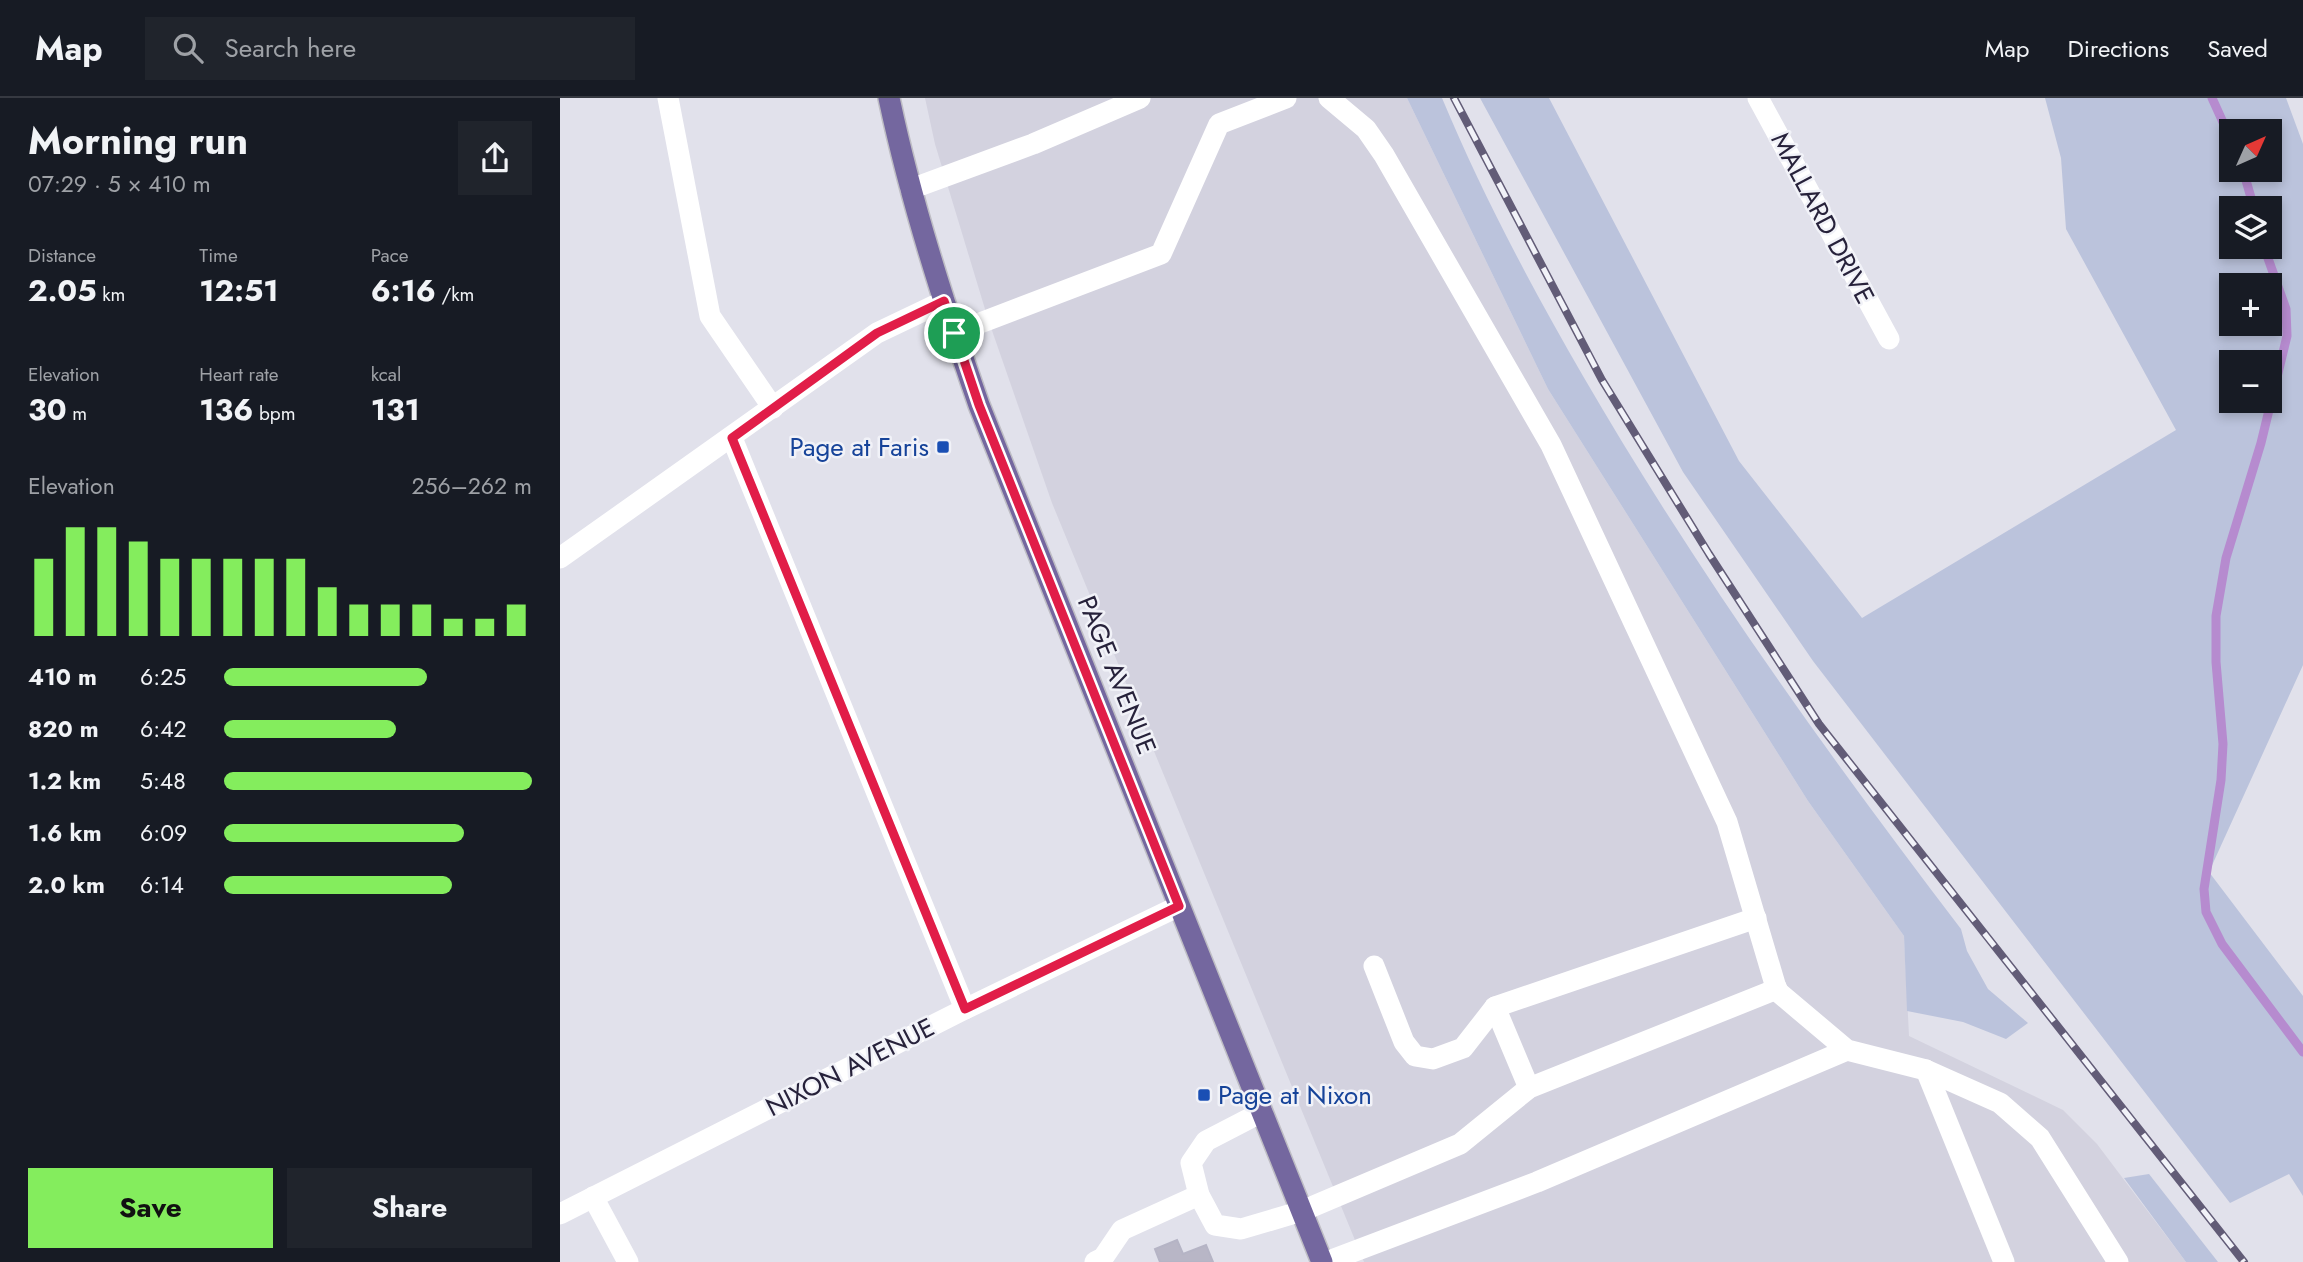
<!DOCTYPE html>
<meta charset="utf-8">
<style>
:root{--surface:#171b24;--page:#20242c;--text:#f1f3f6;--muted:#9ea1a6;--line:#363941;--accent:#84ed5d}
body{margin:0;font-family:Jost,sans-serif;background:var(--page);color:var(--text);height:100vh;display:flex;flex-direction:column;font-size:26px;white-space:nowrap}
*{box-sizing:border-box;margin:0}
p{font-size:23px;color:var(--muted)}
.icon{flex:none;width:38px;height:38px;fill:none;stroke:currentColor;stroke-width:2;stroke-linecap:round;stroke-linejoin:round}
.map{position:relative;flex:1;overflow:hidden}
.side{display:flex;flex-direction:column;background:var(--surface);width:560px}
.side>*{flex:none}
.needle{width:46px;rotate:45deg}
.controls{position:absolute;left:1659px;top:21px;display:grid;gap:14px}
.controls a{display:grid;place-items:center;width:63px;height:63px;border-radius:0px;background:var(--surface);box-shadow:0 4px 10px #0003;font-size:35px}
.pin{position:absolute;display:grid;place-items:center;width:60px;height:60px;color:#fff;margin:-30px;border:4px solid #fff;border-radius:50%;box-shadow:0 2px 7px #0007}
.round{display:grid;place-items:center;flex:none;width:74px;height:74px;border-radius:0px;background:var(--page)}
.summary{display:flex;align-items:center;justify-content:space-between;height:119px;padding:0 28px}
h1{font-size:38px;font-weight:700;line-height:52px}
.metrics{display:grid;grid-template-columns:repeat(3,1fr);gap:10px;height:119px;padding:7px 28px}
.metrics div{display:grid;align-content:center}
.metrics b{font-size:30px;font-weight:700}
.metrics small{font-size:19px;font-weight:400}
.metrics p{font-size:19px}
.chart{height:196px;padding:14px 28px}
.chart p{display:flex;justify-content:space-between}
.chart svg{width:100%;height:126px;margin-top:7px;stroke:var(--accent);stroke-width:6}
.primary-button{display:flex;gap:14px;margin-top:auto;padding:14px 28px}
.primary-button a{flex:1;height:80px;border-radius:0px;background:var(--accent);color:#111;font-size:28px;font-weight:700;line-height:80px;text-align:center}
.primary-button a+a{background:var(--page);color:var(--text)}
ul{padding:0 28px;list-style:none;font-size:23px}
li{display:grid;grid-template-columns:112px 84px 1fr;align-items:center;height:52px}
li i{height:18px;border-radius:9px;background:var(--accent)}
header{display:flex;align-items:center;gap:42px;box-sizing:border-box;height:98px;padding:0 35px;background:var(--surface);border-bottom:2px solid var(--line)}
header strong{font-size:33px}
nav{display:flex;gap:38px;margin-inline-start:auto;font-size:24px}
.search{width:490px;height:63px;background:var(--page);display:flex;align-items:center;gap:18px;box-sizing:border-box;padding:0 24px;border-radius:0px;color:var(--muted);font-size:26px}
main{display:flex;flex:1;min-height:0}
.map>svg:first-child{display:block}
</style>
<header>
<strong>Map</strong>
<div class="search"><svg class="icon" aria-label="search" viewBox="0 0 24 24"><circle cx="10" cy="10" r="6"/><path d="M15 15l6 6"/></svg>Search here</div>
<nav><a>Map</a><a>Directions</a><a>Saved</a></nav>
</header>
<main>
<section class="side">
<div class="summary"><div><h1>Morning run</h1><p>07:29 · 5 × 410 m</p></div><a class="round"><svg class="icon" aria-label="share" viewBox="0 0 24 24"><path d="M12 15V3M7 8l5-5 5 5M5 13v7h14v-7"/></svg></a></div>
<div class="metrics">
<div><p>Distance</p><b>2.05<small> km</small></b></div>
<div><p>Time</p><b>12:51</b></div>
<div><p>Pace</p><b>6:16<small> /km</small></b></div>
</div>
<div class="metrics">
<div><p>Elevation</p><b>30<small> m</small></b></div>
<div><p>Heart rate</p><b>136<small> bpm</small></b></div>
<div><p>kcal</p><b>131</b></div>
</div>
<div class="chart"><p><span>Elevation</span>256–262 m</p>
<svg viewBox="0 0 160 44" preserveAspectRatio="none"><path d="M5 44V17M15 44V6M25 44V6M35 44V11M45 44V17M55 44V17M65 44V17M75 44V17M85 44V17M95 44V27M105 44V33M115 44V33M125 44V33M135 44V38M145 44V38M155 44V33"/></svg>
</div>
<ul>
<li><b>410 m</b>6:25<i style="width:66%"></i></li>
<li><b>820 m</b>6:42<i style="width:56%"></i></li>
<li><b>1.2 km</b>5:48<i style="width:100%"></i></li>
<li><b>1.6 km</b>6:09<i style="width:78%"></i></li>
<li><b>2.0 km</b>6:14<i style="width:74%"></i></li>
</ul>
<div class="primary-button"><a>Save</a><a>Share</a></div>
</section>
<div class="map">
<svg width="1743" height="1164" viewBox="0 0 1743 1164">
<rect width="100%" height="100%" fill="#e1e1eb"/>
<!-- built -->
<path fill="#d3d2df" d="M365,0H847L988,291L1248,703L1344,838L1349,938L1503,1012L1537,1046L1626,1164H804L492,405L428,221L375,46Z"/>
<!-- green -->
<g fill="#bbc3dc" fill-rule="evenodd">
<path d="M847,0H882C922,96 971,188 1023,278C1135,471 1265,653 1401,831L1407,853L1428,891L1468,925L1446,941L1403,924L1347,913L1344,838L1248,703L988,291Z"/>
<path d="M920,0H989L1179,363L1302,520L1616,332L1506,131L1501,60L1485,0H1726L1743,46V567L1649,774L1743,898V1098L1729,1076L1670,1105L1253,563L1123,374ZM1671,33H1710V72H1671ZM1671,110H1710V149H1671ZM1710,187V226H1671V187ZM1710,264V303H1671V264Z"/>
<path d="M1589,1076L1658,1164H1626L1564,1080Z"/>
</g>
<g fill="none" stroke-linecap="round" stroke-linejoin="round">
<!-- stream -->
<g stroke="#b68bcf" stroke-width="9">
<path d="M1652,0L1671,42"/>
<path d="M1683,72L1694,110"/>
<path d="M1704,149L1726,211L1727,238L1701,345L1666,460L1656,518V564L1663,646L1661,682L1644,791L1646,814L1662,846L1743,954"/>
</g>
</g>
<!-- building -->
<path fill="#b8b6c6" stroke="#b5b4c5" stroke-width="2" d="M617,1142L623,1156L646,1147L653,1164H600L595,1151Z"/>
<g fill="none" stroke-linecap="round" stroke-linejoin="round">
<defs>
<path id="major" d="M329,0C351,104 384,206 419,307L762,1164"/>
</defs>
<!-- major casing -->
<use href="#major" stroke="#bebdc4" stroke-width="24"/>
<!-- minor -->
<g stroke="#fff" stroke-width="21">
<path d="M108,0L150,218L213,310"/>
<path d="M769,0L806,31L824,57L991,347L1167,724L1217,893L1287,952L1366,972L1440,1005L1480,1040L1558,1164"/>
<path d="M1198,0L1329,241"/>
<path d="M351,91L473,46L580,0"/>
<path d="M394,235L601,156L659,26L726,0"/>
<path d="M172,340L405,911"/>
<path d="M0,460L317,235L384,203"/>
<path d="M814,868L844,944L855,958L873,961L903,950L935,909L1196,820"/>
<path d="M935,909L969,990"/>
<path d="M1366,972L1444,1164"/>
<path d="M702,1014L646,1043L631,1065L639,1097L655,1127L681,1131L742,1113L900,1046L969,990L1217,891"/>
<path d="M33,1099L68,1164"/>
<path d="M0,1116L405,911L619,808"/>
<path d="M535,1164L543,1160L562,1132L639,1097"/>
<path d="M766,1164L977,1084L1287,952"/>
</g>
<!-- major -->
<use href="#major" stroke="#74679f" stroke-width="21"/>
<defs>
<path id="rail" d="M894,0L1042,282L1149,456L1259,626L1684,1164"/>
</defs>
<!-- rail casing -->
<use href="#rail" stroke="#625c77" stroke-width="8"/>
<!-- rail -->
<use href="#rail" stroke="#f1f2f8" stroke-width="5" stroke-dasharray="16" stroke-linecap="butt"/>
</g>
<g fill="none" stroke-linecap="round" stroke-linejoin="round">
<defs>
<path id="route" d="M384,203L419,307L619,808L405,911L172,340L317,235Z"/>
</defs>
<!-- route casing -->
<use href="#route" stroke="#fff" stroke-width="14"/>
<!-- route -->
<use href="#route" stroke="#e11d48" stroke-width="9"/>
</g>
<!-- markers -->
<g fill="#1a4fb4" stroke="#f1f2f8" stroke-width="2.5">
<rect x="376" y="342" width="14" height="14" rx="3.5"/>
<rect x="637" y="990" width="14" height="14" rx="3.5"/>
</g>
<g text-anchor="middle" stroke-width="5" stroke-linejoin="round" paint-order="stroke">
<!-- street labels -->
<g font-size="26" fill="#27223b" stroke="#f1f2f8">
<text transform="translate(1263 120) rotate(62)" y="9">MALLARD DRIVE</text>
<text transform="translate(557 577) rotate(68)" y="9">PAGE AVENUE</text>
<text transform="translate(290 969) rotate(-27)" y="9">NIXON AVENUE</text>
</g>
<!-- transit labels -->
<g font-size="26" fill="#164399" stroke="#f1f2f8" text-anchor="end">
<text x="369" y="358">Page at Faris</text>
<text x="658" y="1006" text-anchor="start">Page at Nixon</text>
</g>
</g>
</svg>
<div class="controls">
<a><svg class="needle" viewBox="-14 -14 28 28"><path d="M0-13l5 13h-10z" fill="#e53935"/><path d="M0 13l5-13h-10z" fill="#9ea1a6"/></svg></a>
<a><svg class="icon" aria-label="layers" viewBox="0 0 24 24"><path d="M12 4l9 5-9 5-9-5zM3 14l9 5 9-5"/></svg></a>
<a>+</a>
<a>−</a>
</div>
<div class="pin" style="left:394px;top:235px;background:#1e9e55"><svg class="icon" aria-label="arrive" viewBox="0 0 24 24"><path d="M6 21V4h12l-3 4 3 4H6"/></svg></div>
</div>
</main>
